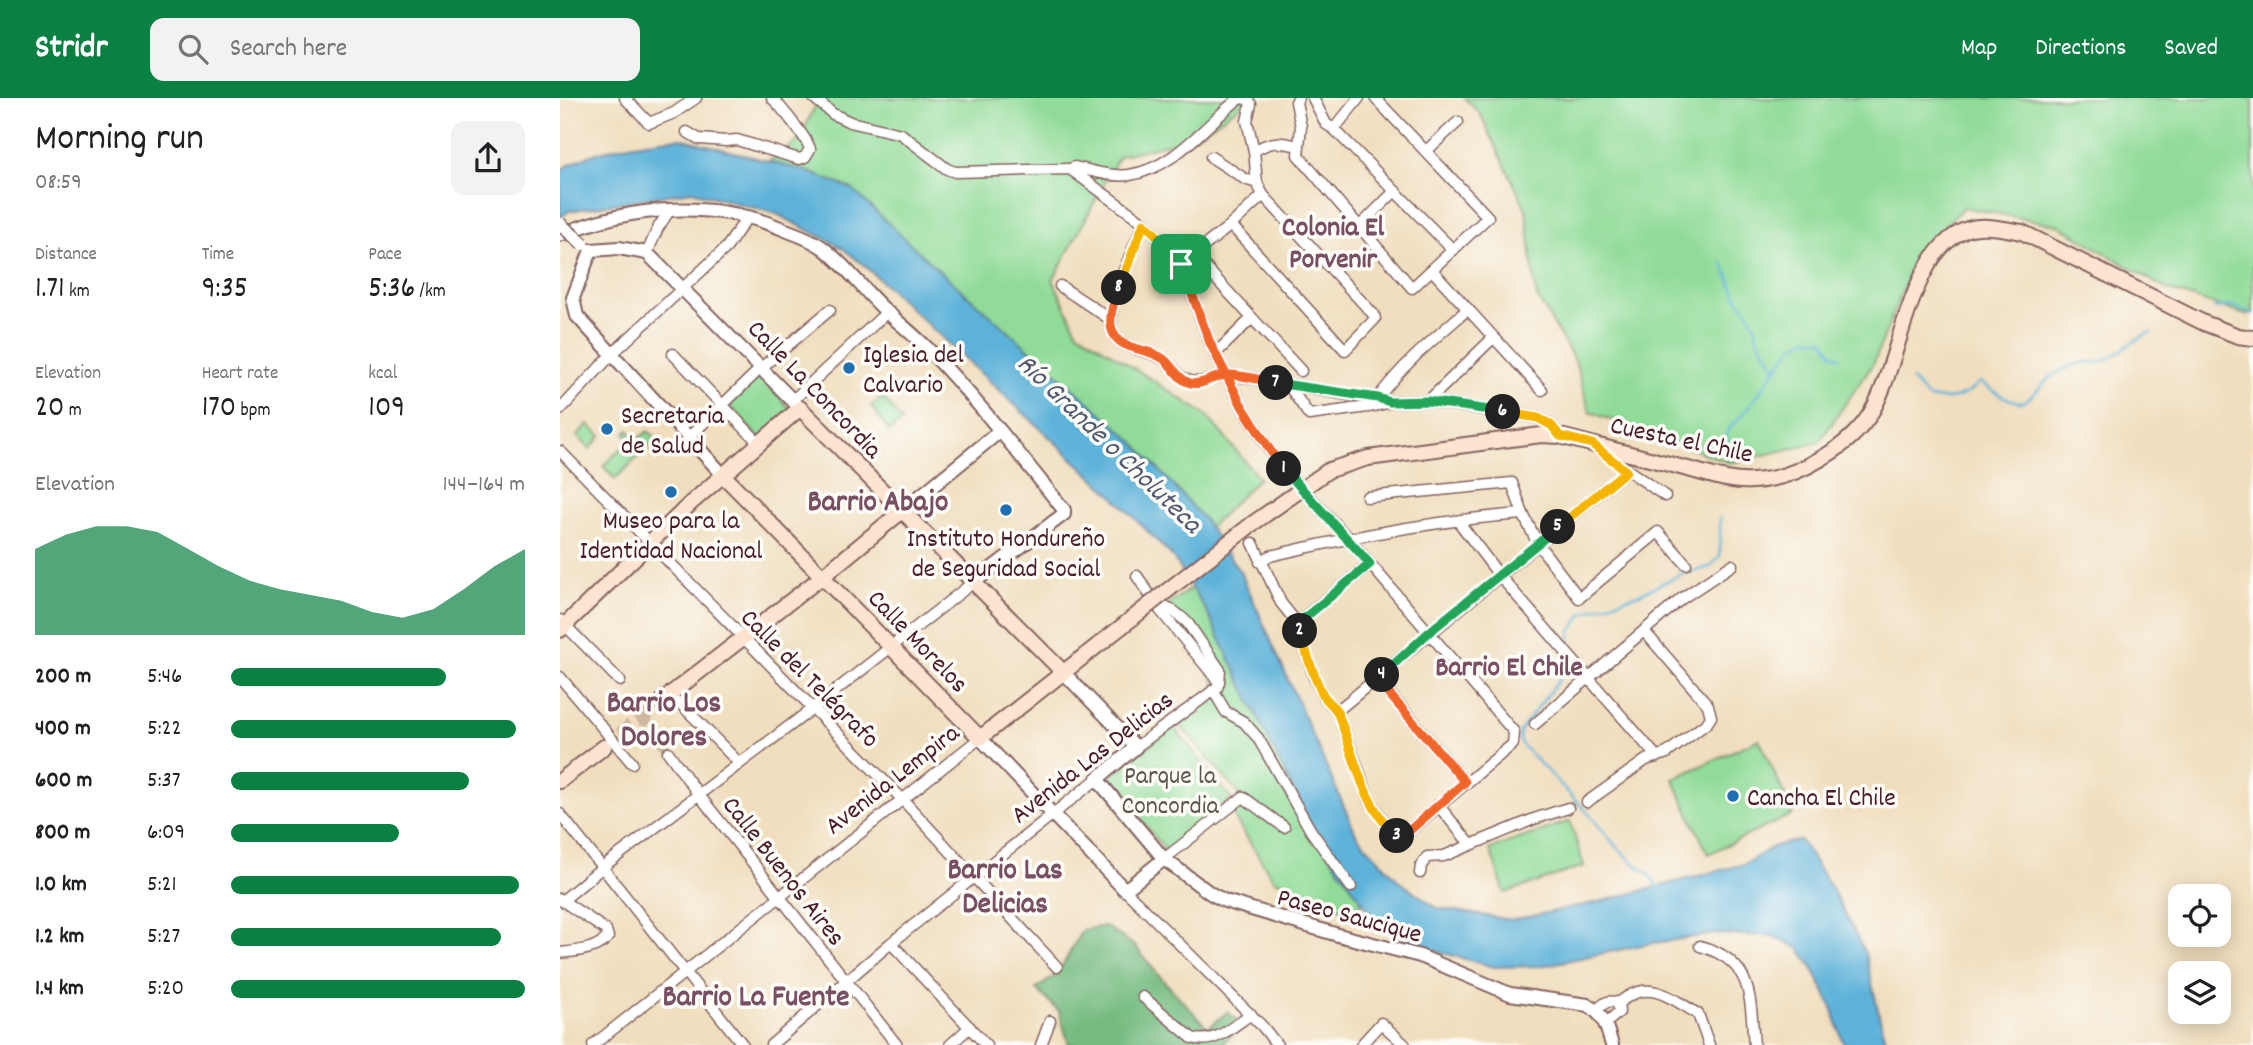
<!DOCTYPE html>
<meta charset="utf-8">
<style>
:root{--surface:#fff;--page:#f2f2f2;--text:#202124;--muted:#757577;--accent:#0b8043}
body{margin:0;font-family:Dekko,sans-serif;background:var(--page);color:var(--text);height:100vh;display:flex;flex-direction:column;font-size:26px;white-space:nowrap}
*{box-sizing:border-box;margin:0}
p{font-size:23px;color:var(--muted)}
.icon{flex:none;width:38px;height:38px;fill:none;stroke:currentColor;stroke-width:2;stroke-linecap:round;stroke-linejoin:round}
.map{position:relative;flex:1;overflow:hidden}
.panel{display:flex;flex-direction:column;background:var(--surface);width:560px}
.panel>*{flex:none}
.fabs{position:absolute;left:1608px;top:786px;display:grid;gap:14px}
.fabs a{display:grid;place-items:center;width:63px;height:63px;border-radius:14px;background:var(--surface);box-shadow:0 4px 18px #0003;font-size:35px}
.pin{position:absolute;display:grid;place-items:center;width:60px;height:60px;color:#fff;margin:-30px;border-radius:14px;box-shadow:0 4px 10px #0006}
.km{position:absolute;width:35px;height:35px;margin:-18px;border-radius:50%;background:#222;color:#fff;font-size:19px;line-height:35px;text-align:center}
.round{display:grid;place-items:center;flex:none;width:74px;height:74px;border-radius:14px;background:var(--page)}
.summary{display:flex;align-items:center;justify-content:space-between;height:119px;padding:0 35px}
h1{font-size:38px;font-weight:600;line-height:52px}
.figures{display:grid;grid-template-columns:repeat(3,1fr);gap:10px;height:119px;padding:7px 35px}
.figures div{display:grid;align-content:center}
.figures b{font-size:30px;font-weight:600}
.figures small{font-size:19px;font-weight:400}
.figures p{font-size:19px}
.chart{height:196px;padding:14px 35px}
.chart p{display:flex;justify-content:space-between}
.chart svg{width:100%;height:126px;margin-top:7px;fill:var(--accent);opacity:.7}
ul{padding:0 35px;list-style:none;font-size:23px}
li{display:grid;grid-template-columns:112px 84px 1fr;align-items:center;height:52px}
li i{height:18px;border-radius:9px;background:var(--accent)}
header{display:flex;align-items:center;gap:42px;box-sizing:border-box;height:98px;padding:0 35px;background:var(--accent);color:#fff}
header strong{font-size:33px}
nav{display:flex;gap:38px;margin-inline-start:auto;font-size:24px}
.search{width:490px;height:63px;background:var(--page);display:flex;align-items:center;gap:18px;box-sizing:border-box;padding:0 24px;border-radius:14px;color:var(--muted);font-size:26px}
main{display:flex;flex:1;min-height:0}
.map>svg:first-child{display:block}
</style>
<header>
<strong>Stridr</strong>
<div class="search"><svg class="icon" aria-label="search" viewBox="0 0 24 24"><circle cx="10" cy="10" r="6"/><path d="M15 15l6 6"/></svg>Search here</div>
<nav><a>Map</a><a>Directions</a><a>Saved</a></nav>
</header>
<main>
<section class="panel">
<div class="summary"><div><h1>Morning run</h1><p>08:59</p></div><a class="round"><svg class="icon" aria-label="share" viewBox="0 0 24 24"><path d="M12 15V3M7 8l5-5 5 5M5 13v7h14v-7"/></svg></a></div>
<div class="figures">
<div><p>Distance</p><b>1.71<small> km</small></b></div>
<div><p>Time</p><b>9:35</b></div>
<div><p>Pace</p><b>5:36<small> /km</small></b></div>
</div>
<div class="figures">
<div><p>Elevation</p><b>20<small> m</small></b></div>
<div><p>Heart rate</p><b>170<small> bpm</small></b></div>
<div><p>kcal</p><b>109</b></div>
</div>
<div class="chart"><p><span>Elevation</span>144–164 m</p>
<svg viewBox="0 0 160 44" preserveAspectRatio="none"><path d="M0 44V14L10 9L20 6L30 6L40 8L50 14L60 20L70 25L80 28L90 30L100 32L110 36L120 38L130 35L140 28L150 20L160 14V44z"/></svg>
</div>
<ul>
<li><b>200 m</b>5:46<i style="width:73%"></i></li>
<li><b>400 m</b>5:22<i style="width:97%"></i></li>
<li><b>600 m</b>5:37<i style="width:81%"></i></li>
<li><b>800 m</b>6:09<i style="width:57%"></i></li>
<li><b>1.0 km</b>5:21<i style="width:98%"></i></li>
<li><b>1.2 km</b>5:27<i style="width:92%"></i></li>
<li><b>1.4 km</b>5:20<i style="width:100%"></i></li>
</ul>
</section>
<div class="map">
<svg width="1693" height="947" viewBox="0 0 1693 947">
<rect width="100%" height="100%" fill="#fdfcf7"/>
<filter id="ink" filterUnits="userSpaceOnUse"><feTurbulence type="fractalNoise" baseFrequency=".0143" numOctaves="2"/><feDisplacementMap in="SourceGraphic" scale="14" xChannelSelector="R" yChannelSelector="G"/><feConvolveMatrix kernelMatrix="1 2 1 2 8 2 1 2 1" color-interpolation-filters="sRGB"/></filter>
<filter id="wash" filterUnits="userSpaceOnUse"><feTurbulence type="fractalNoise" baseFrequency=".00686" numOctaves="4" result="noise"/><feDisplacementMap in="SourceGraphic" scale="28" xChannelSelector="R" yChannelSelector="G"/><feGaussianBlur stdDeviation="1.57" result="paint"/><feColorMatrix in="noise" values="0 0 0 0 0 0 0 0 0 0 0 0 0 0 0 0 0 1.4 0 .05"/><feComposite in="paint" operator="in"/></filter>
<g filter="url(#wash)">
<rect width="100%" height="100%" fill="#f0debe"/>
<!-- green -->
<g fill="#90db98" stroke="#6d7d62" stroke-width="2">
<path d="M259,0H692L634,39L559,58L493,182L517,233L646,317L699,380L639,440L425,246L184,81L239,42Z"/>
<path d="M904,0H1693V215L1686,217L1606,191L1498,127L1403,109L1355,160L1314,264L1259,344L1170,365L1030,314L1015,263L976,197L966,111L920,15Z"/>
<path d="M201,278L231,312L200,341L169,307Z"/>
<path d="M323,299L342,323L329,333L311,308Z"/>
<path d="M28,326L41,338L30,351L17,338Z"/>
<path d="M68,332L77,342L88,333L97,341L55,381L43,368L64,348L66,350L73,344L65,335Z"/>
<path d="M643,482L736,680L802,804L791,815L713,781L674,719L679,696L619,626L655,596L654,582L641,563L638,547L602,511Z"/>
<path d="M613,628L671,701L606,753L548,681Z"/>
<path d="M1199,641L1233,716L1148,756L1113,681Z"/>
<path d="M1010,723L1024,768L945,795L930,751Z"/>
</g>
<!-- forest -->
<path fill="#74bb80" stroke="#5f6d56" stroke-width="2" d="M545,828L575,848L600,879L648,930L667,914L684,927L665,943L664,947H509L499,913L476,891L498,876L522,832Z"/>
<!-- water -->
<path fill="#5db2d9" stroke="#546882" stroke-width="2" d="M120,40L249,74L292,91L374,168L572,342L643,420L682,477L797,738L839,783L877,810L952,822L1039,804L1184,766L1215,748L1240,742L1271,789L1305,855L1326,947H1284L1271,907L1252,869L1239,850L1213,838L1155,836L1087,846L982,868L934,869L851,846L811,816L754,735L647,514L613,459L552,397L305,168L281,149L217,116L132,93L9,113L0,120V72C35,50 80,44 120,40Z"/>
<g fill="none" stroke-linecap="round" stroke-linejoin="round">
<!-- stream -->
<g stroke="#5db2d9" stroke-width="2.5">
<path d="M1163,165L1177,200L1187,212L1195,228L1198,241L1216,270"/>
<path d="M1654,210L1672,208L1693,216"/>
<path d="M1352,282L1368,300C1391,303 1404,301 1420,284C1432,292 1446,302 1460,304C1469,305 1483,284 1492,278C1501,272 1518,264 1528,264C1534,264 1539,266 1544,263C1562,254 1572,242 1591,234"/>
<path d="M1171,351L1166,339L1169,330L1185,314L1232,249L1246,241H1263L1273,256L1280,259"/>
<path d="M1008,554L1011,533L1023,516L1031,512L1079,496L1122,476L1150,469L1160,458V420"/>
<path d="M1007,561L1001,579L960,633L959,641L962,647L1029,716L1052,744L1076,767L1088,775L1099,790"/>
</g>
</g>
</g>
<g filter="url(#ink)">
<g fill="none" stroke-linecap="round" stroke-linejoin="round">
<!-- minor-tunnel -->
<path stroke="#cfb8a1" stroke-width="10" stroke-dasharray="10 5" stroke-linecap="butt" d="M83,618L108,654"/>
<!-- secondary-tunnel -->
<path stroke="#cfb8a1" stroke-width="14" stroke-dasharray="14 7" stroke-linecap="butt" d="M44,649L104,601"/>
<defs>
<g id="minor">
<path d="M65,0L89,25L114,15L136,0"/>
<path d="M254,0L273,16L290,24L341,36L387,71L395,74L510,71L584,125L617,157L650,245L682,308L717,364L787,439L954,634L953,646L842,739L837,737L827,728L809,701L777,613L764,599L754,579L737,525L721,505L693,445"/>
<path d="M738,0L736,4L741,29L738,57L852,190L928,119L815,0"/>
<path d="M753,0L766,26L774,31L799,0"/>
<path d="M774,31L893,152"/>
<path d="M127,34L139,41L166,43L177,42L239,61L245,59L250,51C247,40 221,9 212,0"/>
<path d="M866,53L898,24"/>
<path d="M651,59L685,81L697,85"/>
<path d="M510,71L515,69C532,73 552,79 569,77C616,70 645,26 680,0L687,1L691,6L687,23L694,53"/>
<path d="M584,125C575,148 537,222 557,241C569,253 588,251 601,260C607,263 612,270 617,275C632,290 648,283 666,276L830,304L868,303L978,320L991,327L1000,338"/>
<path d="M671,127L785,252L815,221L814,217L703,97"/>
<path d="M798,130L835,93"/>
<path d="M87,155L98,130L109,113"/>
<path d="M634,157L741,273"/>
<path d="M621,166L671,127L703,97L697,85L694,53C710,43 719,43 738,48"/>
<path d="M872,172L982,292"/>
<path d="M500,188L550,221"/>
<path d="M113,256L200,346"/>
<path d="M655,256L692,220"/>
<path d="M729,288L749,317L815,308L830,304"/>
<path d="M818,300C843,266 876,239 908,211"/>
<path d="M233,302L327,214"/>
<path d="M868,303L933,240"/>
<path d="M0,312L53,255L167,149L188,118"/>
<path d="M128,340L201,270L270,212"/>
<path d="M1038,351L1105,398"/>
<path d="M0,353L343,702L497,869"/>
<path d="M807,399L952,385L963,416L978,446L1019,500L1098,434L1126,466"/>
<path d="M898,423L939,477L1097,659"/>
<path d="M700,464L710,458C793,438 878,422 963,416"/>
<path d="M595,504L611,511L627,524L660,572L659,584"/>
<path d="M0,522L60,583"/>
<path d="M737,525L810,466"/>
<path d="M0,579L72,665"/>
<path d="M817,581L905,684"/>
<path d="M653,592L666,614L684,624L698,640L751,733L791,789"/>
<path d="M119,604L179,665"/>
<path d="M777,613L1066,373"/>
<path d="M975,626L1121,501L1172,467"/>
<path d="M576,649L657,590L659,584L600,512L577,478"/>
<path d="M108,654L139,697L337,947"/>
<path d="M1027,704L1086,662L1107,655L1147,625L1151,619L1148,607L1084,533"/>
<path d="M878,707L911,747"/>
<path d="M0,716L183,947"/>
<path d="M604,761L683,699L724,729"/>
<path d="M860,775L861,768L867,759L884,758L974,721L1008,710"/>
<path d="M565,792L703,929L717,947"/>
<path d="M0,801L46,832L48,839C37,852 16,853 0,855"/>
<path d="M2,803L44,768L252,611L415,483"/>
<path d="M331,845L426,947"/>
<path d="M1140,848C1194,863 1190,900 1194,947"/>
<path d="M583,899L632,940C655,947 672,929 691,916"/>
<path d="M1037,912C1044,905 1048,901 1058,905"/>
<path d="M1046,925L1059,914L1058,905C1064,901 1072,895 1079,894C1099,888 1122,907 1138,916L1149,947"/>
<path d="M33,947L420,640"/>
<path d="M211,947L331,845L537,681"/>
<path d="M390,947L410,929"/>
<path d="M481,947L490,923"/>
<path d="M801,947L821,925L845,947"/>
</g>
<g id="tertiary">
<path d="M0,137C71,107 156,101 228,133C239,137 252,142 262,149C286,167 304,193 326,213C339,225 353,236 366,249C415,299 459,356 504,412V416L415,483"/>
<path d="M31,152L13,200L17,218L164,378"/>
<path d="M31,152L59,150L87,155L240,310"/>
<path d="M342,413L440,333"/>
<path d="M503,574L576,649L537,681L604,761L650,795L665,803L778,837L860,858L950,896L1028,907C1044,916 1047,930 1052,947"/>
<path d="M420,640L565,792L604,761"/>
</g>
<g id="secondary">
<path d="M164,378L420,640L584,511"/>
<path d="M692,426L769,372L808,360L981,337L1000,338C1042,349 1083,359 1124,370C1145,375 1171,385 1192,383C1218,382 1241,373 1262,360C1283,348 1300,334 1312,313C1341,263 1348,156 1405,132C1422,125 1444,131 1462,134L1644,225L1678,238L1693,240"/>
<path d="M0,532L131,405L240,310L503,574"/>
<path d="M104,601L263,478L342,413"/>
<path d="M0,683L44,649"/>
</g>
</defs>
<!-- minor casing -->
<use href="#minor" stroke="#84625e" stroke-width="13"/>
<!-- tertiary casing -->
<use href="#tertiary" stroke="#84625e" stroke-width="16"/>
<!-- secondary casing -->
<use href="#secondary" stroke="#84625e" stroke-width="18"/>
<!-- minor -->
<use href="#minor" stroke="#fff" stroke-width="10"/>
<!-- tertiary -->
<use href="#tertiary" stroke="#fff" stroke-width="12"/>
<!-- secondary -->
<use href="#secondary" stroke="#fde4d0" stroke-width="14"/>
<defs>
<path id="tertiary-bridge" d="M0,126L23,146"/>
<path id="secondary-bridge" d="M584,511L692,426"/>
</defs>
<!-- tertiary-bridge casing -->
<use href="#tertiary-bridge" stroke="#84625e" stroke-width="16" stroke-linecap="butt"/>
<!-- secondary-bridge casing -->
<use href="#secondary-bridge" stroke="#84625e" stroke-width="18" stroke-linecap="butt"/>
<!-- tertiary-bridge -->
<use href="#tertiary-bridge" stroke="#fff" stroke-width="12"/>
<!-- secondary-bridge -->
<use href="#secondary-bridge" stroke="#fde4d0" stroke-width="14"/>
</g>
</g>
<g fill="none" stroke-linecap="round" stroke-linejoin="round" filter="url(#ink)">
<defs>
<path id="split-1" d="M621,166L650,245L682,308L717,363L724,371"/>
<path id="split-2" d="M724,371L810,466L737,526L740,533"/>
<path id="split-3" d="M740,533C746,554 752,575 762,595C766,603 775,608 778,616C795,658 802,707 837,738"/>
<path id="split-4" d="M822,577L817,582L905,684L842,739L837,738"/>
<path id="split-5" d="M822,577L868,535L998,429"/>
<path id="split-6" d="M943,314L978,320L991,327L1000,338L1032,346L1066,373L998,429"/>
<path id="split-7" d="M716,285L818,300L830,304L868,303L943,314"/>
<path id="split-8" d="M559,190C550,212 542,240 571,249C581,252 593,254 602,260C612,266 618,282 630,285C643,288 655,277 667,277C683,276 701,283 716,285"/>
<path id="split-9" d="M559,190L584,125L617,157L621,166"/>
</defs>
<!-- split-1 casing -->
<use href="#split-1" stroke="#fff" stroke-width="14"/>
<!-- split-2 casing -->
<use href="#split-2" stroke="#fff" stroke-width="14"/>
<!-- split-3 casing -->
<use href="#split-3" stroke="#fff" stroke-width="14"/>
<!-- split-4 casing -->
<use href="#split-4" stroke="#fff" stroke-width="14"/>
<!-- split-5 casing -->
<use href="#split-5" stroke="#fff" stroke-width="14"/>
<!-- split-6 casing -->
<use href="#split-6" stroke="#fff" stroke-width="14"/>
<!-- split-7 casing -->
<use href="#split-7" stroke="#fff" stroke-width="14"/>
<!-- split-8 casing -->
<use href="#split-8" stroke="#fff" stroke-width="14"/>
<!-- split-9 casing -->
<use href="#split-9" stroke="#fff" stroke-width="14"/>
<!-- split-1 -->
<use href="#split-1" stroke="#f0652b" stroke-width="9"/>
<!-- split-2 -->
<use href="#split-2" stroke="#22a559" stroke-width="9"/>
<!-- split-3 -->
<use href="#split-3" stroke="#f5b400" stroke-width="9"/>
<!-- split-4 -->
<use href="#split-4" stroke="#f0652b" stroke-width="9"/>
<!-- split-5 -->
<use href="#split-5" stroke="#22a559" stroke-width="9"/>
<!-- split-6 -->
<use href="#split-6" stroke="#f5b400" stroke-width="9"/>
<!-- split-7 -->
<use href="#split-7" stroke="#22a559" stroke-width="9"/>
<!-- split-8 -->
<use href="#split-8" stroke="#f0652b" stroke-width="9"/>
<!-- split-9 -->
<use href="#split-9" stroke="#f5b400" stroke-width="9"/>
</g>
<!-- markers -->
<g fill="#1f6fb2" stroke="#fdfcf7" stroke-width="2.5">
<circle cx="289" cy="270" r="7"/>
<circle cx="47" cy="331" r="7"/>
<circle cx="111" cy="394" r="7"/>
<circle cx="446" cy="412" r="7"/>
<circle cx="1173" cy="698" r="7"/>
</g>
<g text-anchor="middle" stroke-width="7" stroke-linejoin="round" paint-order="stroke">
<!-- poi labels -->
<g font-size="26" fill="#4a1f2b" stroke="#fdfcf7" text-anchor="start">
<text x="303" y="264">Iglesia del<tspan x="303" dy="30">Calvario</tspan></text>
<text x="61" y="325">Secretaria<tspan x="61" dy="30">de Salud</tspan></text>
<text x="111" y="430" text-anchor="middle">Museo para la<tspan x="111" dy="30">Identidad Nacional</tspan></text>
<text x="446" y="448" text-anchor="middle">Instituto Hondureño<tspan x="446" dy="30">de Seguridad Social</tspan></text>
<text x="1187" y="707">Cancha El Chile</text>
</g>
<!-- street labels -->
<g font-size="26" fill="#4a1f2b" stroke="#fdfcf7">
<text transform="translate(256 290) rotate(46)" y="9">Calle La Concordia</text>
<text transform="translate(1122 340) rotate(12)" y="9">Cuesta el Chile</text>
<text transform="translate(359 542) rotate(46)" y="9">Calle Morelos</text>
<text transform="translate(251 579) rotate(45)" y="9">Calle del Telégrafo</text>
<text transform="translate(531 658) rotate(-38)" y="9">Avenida Las Delicias</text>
<text transform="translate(331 680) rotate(-38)" y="9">Avenida Lempira</text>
<text transform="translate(225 772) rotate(52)" y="9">Calle Buenos Aires</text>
<text transform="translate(790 816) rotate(15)" y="9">Paseo Saucique</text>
</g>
<!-- park labels -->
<g font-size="26" fill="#5f574c" stroke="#fdfcf7">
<text x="610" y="685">Parque la<tspan x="610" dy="30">Concordia</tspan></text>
</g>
<!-- neighbourhood labels -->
<g font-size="28" font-weight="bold" fill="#784f63" stroke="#fdfcf7">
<text x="773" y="137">Colonia El<tspan x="773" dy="32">Porvenir</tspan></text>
<text x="949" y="577">Barrio El Chile</text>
</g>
<!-- water labels -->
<g font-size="28" font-style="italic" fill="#525a71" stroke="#fdfcf7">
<text transform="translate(551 344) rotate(44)" y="10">Río Grande o Choluteca</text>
</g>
<!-- quarter labels -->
<g font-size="30" font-weight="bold" fill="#784f63" stroke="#fdfcf7">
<text x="318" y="412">Barrio Abajo</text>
<text x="104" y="613">Barrio Los<tspan x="104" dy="34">Dolores</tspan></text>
<text x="445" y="780">Barrio Las<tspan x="445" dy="34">Delicias</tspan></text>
<text x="196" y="907">Barrio La Fuente</text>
</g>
</g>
</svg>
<div class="fabs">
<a><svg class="icon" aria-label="locate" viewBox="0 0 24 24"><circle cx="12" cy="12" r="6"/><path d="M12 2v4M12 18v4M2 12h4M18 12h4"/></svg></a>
<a><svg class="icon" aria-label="layers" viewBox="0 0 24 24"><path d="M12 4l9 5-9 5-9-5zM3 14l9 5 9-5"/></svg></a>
</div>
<div class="pin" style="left:621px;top:166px;background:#1e9e55"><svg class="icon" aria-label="arrive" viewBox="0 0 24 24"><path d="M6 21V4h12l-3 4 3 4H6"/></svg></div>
<b class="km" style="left:724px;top:371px">1</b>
<b class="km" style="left:740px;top:533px">2</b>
<b class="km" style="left:837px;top:738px">3</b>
<b class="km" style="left:822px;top:577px">4</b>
<b class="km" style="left:998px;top:429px">5</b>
<b class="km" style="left:943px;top:314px">6</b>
<b class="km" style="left:716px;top:285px">7</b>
<b class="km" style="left:559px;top:190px">8</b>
</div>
</main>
